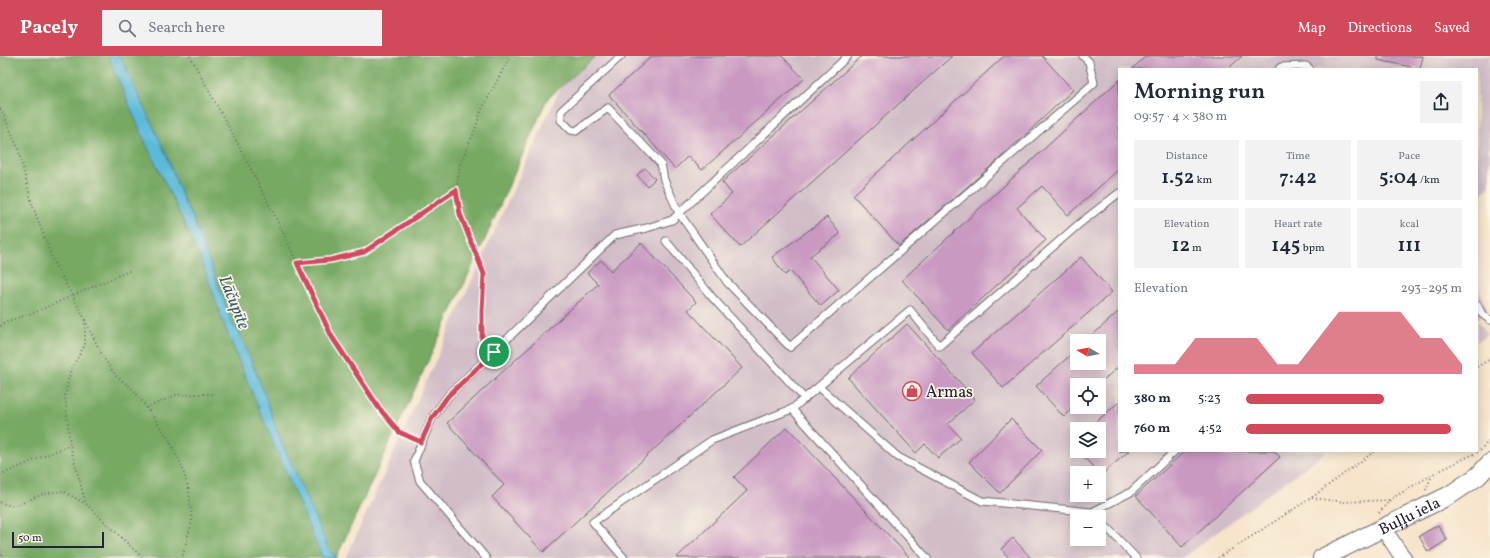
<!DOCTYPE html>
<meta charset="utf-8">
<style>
:root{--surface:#fff;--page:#f2f2f3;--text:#1f2937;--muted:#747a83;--accent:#d1495b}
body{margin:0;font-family:Vollkorn,serif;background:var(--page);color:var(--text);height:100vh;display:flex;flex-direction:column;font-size:15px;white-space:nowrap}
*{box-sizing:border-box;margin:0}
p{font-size:13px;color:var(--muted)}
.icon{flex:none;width:22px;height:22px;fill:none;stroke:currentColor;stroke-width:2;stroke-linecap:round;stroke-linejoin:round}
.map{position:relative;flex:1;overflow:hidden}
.panel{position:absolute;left:1118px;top:12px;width:360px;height:384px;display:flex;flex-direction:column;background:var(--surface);border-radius:0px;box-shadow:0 2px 10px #0003}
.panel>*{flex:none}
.needle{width:26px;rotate:280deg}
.tools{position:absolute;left:1070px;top:278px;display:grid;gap:8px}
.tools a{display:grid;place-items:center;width:36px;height:36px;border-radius:0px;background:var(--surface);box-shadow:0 2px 10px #0003;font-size:20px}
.scale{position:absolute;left:12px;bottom:10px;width:92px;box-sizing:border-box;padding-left:4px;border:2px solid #22223b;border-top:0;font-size:11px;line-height:14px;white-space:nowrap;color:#22223b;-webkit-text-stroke:3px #fcf5e5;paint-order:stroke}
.pin{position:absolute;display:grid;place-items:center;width:34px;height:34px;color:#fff;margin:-17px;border:2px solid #fff;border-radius:50%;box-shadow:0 1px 4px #0007}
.round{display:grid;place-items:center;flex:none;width:42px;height:42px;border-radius:0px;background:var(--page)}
.headline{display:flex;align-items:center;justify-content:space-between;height:68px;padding:0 16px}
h1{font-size:22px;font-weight:600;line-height:30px}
.stats{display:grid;grid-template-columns:repeat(3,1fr);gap:6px;height:68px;padding:4px 16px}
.stats div{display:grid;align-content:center;border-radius:0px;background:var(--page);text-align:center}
.stats b{font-size:20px;font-weight:600}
.stats small{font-size:11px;font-weight:400}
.stats p{font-size:11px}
.chart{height:112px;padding:8px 16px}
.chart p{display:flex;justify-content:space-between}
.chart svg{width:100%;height:72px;margin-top:4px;fill:var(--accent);opacity:.7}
ul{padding:0 16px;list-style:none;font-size:13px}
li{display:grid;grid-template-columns:64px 48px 1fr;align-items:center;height:30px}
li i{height:10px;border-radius:5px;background:var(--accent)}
header{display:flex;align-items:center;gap:24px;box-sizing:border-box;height:56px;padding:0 20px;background:var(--accent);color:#fff}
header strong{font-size:19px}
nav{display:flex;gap:22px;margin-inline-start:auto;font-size:14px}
.search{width:280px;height:36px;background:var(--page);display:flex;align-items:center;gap:10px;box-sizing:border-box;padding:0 14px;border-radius:0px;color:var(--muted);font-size:15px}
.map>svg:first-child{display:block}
</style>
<header>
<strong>Pacely</strong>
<div class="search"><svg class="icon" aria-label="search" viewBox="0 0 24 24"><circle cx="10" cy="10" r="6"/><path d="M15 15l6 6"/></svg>Search here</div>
<nav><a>Map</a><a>Directions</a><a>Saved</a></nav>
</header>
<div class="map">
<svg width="1490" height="502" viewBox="0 0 1490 502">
<rect width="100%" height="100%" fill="#fcf5e5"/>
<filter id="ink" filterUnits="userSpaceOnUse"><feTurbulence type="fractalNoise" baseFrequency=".025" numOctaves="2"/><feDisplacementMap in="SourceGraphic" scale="8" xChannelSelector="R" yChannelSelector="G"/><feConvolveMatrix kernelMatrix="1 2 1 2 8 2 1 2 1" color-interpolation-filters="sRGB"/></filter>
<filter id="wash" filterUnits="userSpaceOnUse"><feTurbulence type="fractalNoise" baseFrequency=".012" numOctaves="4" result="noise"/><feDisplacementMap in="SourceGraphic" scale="16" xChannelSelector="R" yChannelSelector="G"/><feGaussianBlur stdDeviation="0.9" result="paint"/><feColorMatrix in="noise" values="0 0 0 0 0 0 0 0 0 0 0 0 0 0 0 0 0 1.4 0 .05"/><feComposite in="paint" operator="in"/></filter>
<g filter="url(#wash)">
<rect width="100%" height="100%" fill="#f6e4ca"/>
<!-- industrial -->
<g fill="#d1bdc8" fill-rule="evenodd">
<path d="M575,0H1490V130L1477,142V13H1119V395H1327L1182,502H346L487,191ZM1077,285H1099V307H1077ZM1077,329H1099V351H1077ZM1077,373H1099V395H1077ZM1077,417H1099V439H1077ZM1077,461H1099V483H1077Z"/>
<path d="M1477,230L1487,254L1477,263Z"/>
<path d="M1477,265L1487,279L1477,286Z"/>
</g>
<!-- forest -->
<path fill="#77a963" stroke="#4c664f" d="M0,0H596L547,43L486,181L336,502H0Z"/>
<!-- water -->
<path fill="#5bbad9" stroke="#3e6e8a" d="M108,0H120L166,98L185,148L192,160L234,271L238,274L262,331L277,375L329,494L336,502H323L320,497L265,368L226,274L205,215L180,158L145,86Z"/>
<g id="blocks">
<!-- building -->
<g fill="#c999c2">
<path d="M652,0H782L804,23L702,114L688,100L675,113L609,39Z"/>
<path d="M862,0H952L740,191L710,158L732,138L722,126Z"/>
<path d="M1004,0H1042L1073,34L997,105L899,190L853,139Z"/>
<path d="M1146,0H1242L1228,13H1132Z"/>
<path d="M1378,0H1423L1420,13L1378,4Z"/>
<path d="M1119,24V113L1068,159L1042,130L1017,152L1046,184L948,274L902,224Z"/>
<path d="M645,112L655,123L647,130L637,119Z"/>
<path d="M827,161L840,178L810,200L839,234L821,250L790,215L785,219L772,201Z"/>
<path d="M641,187L696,246L688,254L742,312L543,496L492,441L504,429L447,367L598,228L587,217L601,204L611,215Z"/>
<path d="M1081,201L1112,236L1003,332L972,297Z"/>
<path d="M1119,255V310L1098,329H1077V348L1064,361L1036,330L1077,293V307H1099V285H1086Z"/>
<path d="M907,268L975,343L948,368L961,382L938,402L925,388L916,397L848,322Z"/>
<path d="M1119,346V395H1129L1100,420L1099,417L1078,395H1099V373H1088Z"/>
<path d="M1011,363L1042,394L1000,437L969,406Z"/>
<path d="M787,371L910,502H676L747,435L734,421Z"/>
<path d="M1185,395H1274L1280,401L1182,491L1136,440Z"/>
<path d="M1438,469L1447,484L1428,496L1419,480Z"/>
<path d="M1013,482L1031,502H1009L1001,493Z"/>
</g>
</g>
</g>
<g filter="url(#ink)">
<use href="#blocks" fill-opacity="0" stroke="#6c666d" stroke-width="1"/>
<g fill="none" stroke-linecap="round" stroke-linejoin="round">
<defs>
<g id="service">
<path d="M621,0L561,55V64L571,74L576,75L608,52L661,108L664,124L679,157L727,226L790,291L1094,27L1089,6L1083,0"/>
<path d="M1279,13L1281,11L1306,10L1310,13"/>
<path d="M666,185L711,240L805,343"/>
<path d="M1477,249L1482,258L1490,264"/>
<path d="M819,331L898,401L982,445L1092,456L1131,436L1175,395"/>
<path d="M1099,463L1136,502"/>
<path d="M486,502L420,425L414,405L432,362L448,340L615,179L647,172L672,164L848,0"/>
<path d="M624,502L593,466L712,384L792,353"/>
<path d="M927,502L792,353L910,254L939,290L1079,168L1119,137"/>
</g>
<path id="minor" d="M1383,472L1399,496L1404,502"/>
<g id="tertiary">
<path id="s1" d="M1322,502L1450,439L1478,420L1490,407"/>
</g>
</defs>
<!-- service casing -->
<use href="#service" stroke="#6c666d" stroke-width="9"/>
<!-- minor casing -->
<use href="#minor" stroke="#6c666d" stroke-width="17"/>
<!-- tertiary casing -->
<use href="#tertiary" stroke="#6c666d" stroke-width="20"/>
<!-- path -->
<g stroke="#6c666d" stroke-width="2" stroke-dasharray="1 3" stroke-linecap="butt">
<path d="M190,0L238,88L282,174L331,281L379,352L399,376L413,382"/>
<path d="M0,53L2,55L18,92L32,148L53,205L85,263V289L71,313L65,339L70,389L86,448L143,502"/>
<path d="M297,207L330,204L364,196L456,134"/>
<path d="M85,264L103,301L116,320L134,334L168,382L182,410L189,436L192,465L182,502"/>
<path d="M0,270L5,266L33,257L131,214"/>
<path d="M487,289L482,285V255L484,218L460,158L456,134L460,108L475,74L481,55L510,0"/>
<path d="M1477,311L1490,303"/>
<path d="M146,352L176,339L197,338H215"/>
<path d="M0,419L70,389"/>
<path d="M1426,434L1432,419"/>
<path d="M1312,442L1344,446L1390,444"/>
<path d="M0,446C14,454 25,445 38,440C46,437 55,436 63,435L86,448"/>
<path d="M1379,457L1391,443L1433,418L1480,395L1490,383"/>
<path d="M0,495L3,502"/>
<path d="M1218,502L1311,442L1375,395"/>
</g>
<!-- service -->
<use href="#service" stroke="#fff" stroke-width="7"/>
<!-- minor -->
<use href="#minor" stroke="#fff" stroke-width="15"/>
<!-- tertiary -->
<use href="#tertiary" stroke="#fff" stroke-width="18"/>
</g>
</g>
<g fill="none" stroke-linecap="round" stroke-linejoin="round" filter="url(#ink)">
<defs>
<path id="route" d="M456,134L460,158L484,218L482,255V284L494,296L448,340L432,362L421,386L399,376L379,352L332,281L297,207L330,204L364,196Z"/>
</defs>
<!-- route casing -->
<use href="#route" stroke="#fff" stroke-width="8"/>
<!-- route -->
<use href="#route" stroke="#d1495b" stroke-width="5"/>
</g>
<!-- icons -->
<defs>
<symbol id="shop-ring" viewBox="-11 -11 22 22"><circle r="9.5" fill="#fcf5e5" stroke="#d1495b" stroke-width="1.5"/><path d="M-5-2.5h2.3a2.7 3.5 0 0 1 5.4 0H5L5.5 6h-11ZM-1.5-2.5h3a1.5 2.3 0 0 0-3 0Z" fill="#d1495b"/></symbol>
</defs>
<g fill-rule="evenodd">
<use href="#shop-ring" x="901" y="324" width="22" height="22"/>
</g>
<g text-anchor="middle" stroke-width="3.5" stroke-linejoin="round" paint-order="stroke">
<!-- poi labels -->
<g font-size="16" fill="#22223b" stroke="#fcf5e5" text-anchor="start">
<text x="926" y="341">Armas</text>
</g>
<!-- street labels -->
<g font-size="16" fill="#22223b" stroke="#fcf5e5">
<text dy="6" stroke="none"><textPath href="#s1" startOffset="97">Buļļu iela</textPath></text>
</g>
<!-- water labels -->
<g font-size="17" font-style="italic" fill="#365772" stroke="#fcf5e5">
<text transform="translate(235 246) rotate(68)" y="6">Lāčupīte</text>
</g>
</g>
</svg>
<div class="tools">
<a><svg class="needle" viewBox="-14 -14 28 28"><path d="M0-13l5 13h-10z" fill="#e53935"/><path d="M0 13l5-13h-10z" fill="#747a83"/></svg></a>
<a><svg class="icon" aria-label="locate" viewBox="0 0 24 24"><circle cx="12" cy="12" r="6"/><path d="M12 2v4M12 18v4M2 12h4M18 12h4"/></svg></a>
<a><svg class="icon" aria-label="layers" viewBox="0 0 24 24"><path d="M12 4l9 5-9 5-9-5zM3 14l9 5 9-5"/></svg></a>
<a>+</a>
<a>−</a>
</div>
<div class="scale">50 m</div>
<div class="pin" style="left:494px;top:296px;background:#1e9e55"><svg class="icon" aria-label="arrive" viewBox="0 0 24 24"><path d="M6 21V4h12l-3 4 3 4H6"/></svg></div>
<section class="panel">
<div class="headline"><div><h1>Morning run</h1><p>09:57 · 4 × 380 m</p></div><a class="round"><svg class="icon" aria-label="share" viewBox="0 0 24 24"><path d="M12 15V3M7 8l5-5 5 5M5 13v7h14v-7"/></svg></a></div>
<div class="stats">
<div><p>Distance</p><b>1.52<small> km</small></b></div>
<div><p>Time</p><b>7:42</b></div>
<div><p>Pace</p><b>5:04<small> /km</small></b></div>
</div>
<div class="stats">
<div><p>Elevation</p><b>12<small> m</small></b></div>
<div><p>Heart rate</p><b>145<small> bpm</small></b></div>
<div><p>kcal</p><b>111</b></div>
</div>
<div class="chart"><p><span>Elevation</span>293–295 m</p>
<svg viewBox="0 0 160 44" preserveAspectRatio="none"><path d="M0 44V38L10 38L20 38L30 22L40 22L50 22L60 22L70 38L80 38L90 22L100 6L110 6L120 6L130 6L140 22L150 22L160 38V44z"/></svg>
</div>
<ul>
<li><b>380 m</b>5:23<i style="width:64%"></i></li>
<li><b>760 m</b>4:52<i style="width:95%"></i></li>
</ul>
</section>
</div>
